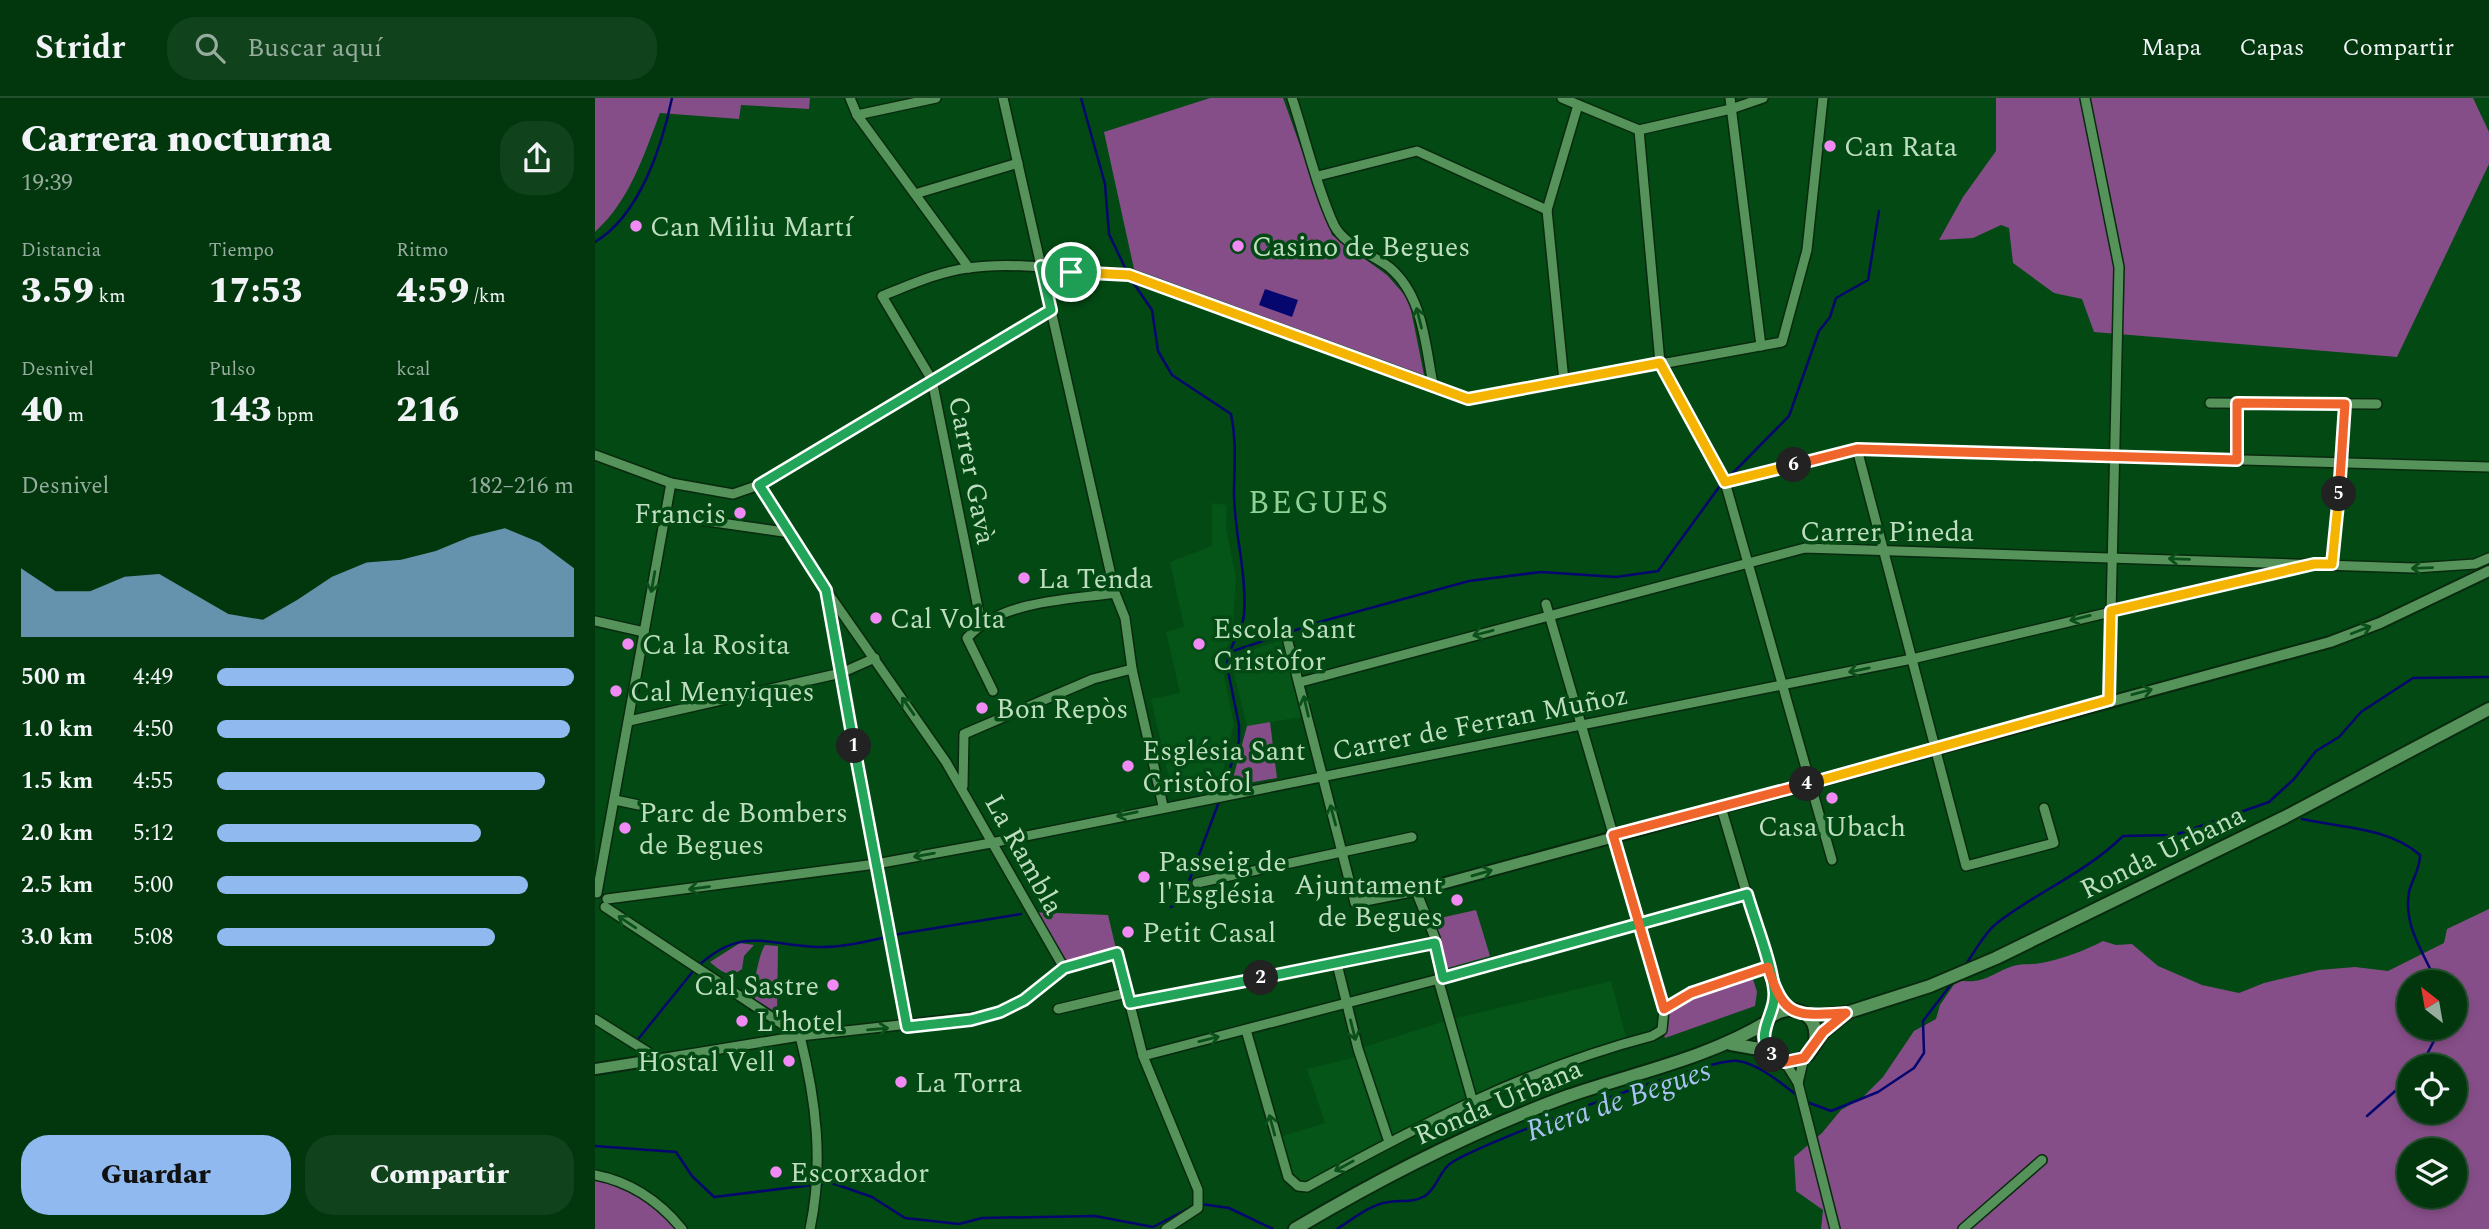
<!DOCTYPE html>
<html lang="es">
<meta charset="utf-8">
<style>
:root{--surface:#02370e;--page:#10421c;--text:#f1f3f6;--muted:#96ac9e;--line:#23512e;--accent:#90b9f0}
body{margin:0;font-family:Spectral,serif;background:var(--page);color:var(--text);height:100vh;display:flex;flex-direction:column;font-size:26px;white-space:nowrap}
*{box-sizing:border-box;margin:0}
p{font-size:23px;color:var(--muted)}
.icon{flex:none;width:38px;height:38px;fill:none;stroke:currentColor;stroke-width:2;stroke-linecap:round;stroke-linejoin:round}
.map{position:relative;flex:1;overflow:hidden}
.drawer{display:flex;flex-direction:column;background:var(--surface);width:595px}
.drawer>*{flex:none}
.needle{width:46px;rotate:329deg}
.fabs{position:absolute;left:1802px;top:872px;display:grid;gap:14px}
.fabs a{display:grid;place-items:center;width:70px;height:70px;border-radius:50%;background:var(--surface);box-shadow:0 4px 10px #0003,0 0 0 2px var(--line);font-size:35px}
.pin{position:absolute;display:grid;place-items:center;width:60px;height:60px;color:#fff;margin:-30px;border:4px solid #fff;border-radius:50%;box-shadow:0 2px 7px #0007}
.km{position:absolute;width:35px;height:35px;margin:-18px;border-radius:50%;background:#222;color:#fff;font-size:19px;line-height:35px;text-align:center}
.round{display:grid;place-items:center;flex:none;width:74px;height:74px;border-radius:28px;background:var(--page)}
.head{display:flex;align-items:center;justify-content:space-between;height:119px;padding:0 21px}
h1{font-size:38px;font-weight:800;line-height:52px}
.stats{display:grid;grid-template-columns:repeat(3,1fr);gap:10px;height:119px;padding:7px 21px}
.stats div{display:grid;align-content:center}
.stats b{font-size:35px;font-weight:800}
.stats small{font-size:19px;font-weight:400}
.stats p{font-size:19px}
.chart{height:196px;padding:14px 21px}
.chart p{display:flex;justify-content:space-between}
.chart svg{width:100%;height:126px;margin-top:7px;fill:var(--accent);opacity:.7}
.action{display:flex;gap:14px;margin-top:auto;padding:14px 21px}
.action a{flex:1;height:80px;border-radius:28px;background:var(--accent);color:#111;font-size:28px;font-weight:800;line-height:80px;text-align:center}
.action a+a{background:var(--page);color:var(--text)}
ul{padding:0 21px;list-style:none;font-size:23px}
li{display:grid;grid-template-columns:112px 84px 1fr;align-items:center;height:52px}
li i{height:18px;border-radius:9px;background:var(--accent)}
header{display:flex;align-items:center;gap:42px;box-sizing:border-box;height:98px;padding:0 35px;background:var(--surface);border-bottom:2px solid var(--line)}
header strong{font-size:33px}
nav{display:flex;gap:38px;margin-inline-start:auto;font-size:24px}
.search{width:490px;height:63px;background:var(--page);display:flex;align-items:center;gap:18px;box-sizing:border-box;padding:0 24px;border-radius:28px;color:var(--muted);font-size:26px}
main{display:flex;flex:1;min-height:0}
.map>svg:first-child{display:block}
</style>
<header>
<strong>Stridr</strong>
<div class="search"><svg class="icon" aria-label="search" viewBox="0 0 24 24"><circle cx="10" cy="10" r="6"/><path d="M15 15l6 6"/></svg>Buscar aquí</div>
<nav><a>Mapa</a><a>Capas</a><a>Compartir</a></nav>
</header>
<main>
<section class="drawer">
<div class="head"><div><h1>Carrera nocturna</h1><p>19:39</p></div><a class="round"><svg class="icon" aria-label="share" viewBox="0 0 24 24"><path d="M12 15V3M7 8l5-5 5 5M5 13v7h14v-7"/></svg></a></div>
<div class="stats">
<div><p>Distancia</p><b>3.59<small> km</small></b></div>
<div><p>Tiempo</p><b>17:53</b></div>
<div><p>Ritmo</p><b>4:59<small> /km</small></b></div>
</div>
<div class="stats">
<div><p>Desnivel</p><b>40<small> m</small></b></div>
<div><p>Pulso</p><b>143<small> bpm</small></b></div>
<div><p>kcal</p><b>216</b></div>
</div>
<div class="chart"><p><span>Desnivel</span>182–216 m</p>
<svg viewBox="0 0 160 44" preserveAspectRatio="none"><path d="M0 44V20L10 28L20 28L30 23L40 22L50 29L60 36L70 38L80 31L90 23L100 18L110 17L120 14L130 9L140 6L150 11L160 20V44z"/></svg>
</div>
<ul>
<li><b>500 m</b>4:49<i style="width:100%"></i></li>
<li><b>1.0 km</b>4:50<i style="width:99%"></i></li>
<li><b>1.5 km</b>4:55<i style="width:92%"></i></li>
<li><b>2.0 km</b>5:12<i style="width:74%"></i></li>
<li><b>2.5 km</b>5:00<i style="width:87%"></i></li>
<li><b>3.0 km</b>5:08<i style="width:78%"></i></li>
</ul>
<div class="action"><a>Guardar</a><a>Compartir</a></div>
</section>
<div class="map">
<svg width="1894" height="1131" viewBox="0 0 1894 1131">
<rect width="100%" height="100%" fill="#034913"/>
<!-- built -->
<g fill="#055418">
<path d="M617,405L632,407L631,430L641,480L637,541L625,559L639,626L624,691L578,699L556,601L585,595L571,534L589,529L575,464L617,448Z"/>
<path d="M687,542L707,619L652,628L635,559Z"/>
<path d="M1016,883L1033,946L928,979L712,1089L697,1084L681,1040L730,1025L712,971L765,958L763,951L853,922Z"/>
</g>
<!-- green -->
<g fill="#864e88" fill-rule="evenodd">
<path d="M0,0H215L214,11L146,7L144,21L65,15C48,59 35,102 0,134Z"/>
<path d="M615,0H688L737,137L792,177L814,202L829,277L539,171L509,34Z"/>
<path d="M1401,0H1878L1894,34V66L1802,259L1499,234L1487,201L1459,195L1418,165L1414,130L1406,127L1378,140L1344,142L1368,99L1401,53Z"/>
<path d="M675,624L682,680L636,688L652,628Z"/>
<path d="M1894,811V1131H1226L1228,1112L1201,1093L1199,1059L1227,1035L1246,1012L1267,1000L1288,979L1319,933L1341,921L1345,907L1362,882C1389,887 1395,876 1418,868C1426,865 1437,867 1446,865C1465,862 1491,852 1508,843L1521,847L1537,846L1563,868L1607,887L1644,895L1669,885L1724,872L1760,869L1793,873L1849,845L1852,831ZM1815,884H1860V929H1815ZM1815,968H1860V1013H1815ZM1815,1052H1860V1097H1815Z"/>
<path d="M881,812L895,858L849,871L836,822Z"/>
<path d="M435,814L513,817L522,855L467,868Z"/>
<path d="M145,845L159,847L149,858L147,871C135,881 125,873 115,864Z"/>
<path d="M170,847L183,848L182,915L160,901L156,890C163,876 162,861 170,847Z"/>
<path d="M1156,875L1162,894L1160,908L1070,940L1067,932L1069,911Z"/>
<path d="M0,1079L44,1091L84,1131H0Z"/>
</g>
<!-- water -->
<path fill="#05076e" d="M670,191L703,202L697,219L664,207Z"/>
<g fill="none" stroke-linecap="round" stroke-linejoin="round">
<!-- stream -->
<g stroke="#05076e" stroke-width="2.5">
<path d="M486,0L510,86L514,136L532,174"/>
<path d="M0,144C45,117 67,48 77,0"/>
<path d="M537,183L557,212L563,253L577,277L636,316C642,344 639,369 639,398C640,438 652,476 649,517C647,535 632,550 632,568L644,627V643L627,695"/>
<path d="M1132,381L1194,318L1224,233L1235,219L1241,200L1273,182L1284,113"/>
<path d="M635,554L728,523L874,483L946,474L1021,479L1063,473L1127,385"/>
<path d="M1707,721C1747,730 1793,729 1825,757C1825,772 1817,781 1814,794C1808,829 1829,854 1841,884"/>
<path d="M576,809L587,802L625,701"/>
<path d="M298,837L426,816"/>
<path d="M104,867C148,828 170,847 222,849C245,850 269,844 292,839"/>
<path d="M1369,869C1379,855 1389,835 1402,825C1442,794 1492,774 1528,738L1580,737L1674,704L1699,681L1721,653L1744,639L1766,614L1818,580L1894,579"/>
<path d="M44,940L99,872"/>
<path d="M1826,968L1846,929"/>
<path d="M1212,1004L1236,1013L1283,994L1319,970L1329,955L1328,923L1357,885"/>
<path d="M1772,1018L1815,980"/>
<path d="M0,1048L81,1054L97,1078L119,1099L217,1087"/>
<path d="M224,1086L237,1085L277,1099L310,1120L364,1126L387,1120L500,1118L558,1129L600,1107"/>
<path d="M606,1106L634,1110L678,1131"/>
<path d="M742,1131C758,1121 776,1106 794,1104C808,1102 817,1105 830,1098C842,1090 845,1072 856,1065C887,1044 1114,959 1143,963C1164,966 1187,986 1203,998"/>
</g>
<defs>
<g id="minor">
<path d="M255,0L262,17L374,170"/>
<path d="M408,0L520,495L530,520L537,571L568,708"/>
<path d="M697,0C710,39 722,91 739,127C749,147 777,156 794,169C828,197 830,246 838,286"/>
<path d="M967,0L1044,32L1136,11L1168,0"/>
<path d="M1135,0L1166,248"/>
<path d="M1490,0L1524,169L1514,602"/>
<path d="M262,17L341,0"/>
<path d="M1044,32L1065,265L1130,384L1237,762"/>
<path d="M723,78L822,53L952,112"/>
<path d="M320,96L423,65"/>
<path d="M969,283L952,112L983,7"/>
<path d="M1615,305L1782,306"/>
<path d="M1262,351L1371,768L1459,745L1449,710"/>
<path d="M0,357L76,385L138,396L164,387L456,212"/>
<path d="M1642,362V305"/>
<path d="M1130,384L1262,351L1894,369"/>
<path d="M164,387L231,492L351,664L469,870"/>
<path d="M70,417L196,435"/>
<path d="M1737,466L1748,365L1750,306"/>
<path d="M232,497L312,929"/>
<path d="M0,523L49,534"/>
<path d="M386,525L337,282L287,198C315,187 343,174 373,170C426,162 481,175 534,177L873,301L1187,244L1212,152L1228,0"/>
<path d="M693,544L760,805L821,793L840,840L848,880"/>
<path d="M706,584L1210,450L1819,470L1880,466L1894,460"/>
<path d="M398,593L372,540C406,502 473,502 520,495"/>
<path d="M34,623L246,575L280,560"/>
<path d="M368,688L369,636L498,581L537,571"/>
<path d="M20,702L44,707"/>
<path d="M1126,709L1180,892L1192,911"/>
<path d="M602,785L817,739"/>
<path d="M2,795L76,385"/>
<path d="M12,801L281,766L396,745L1317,561L1719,466"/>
<path d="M10,809L205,938"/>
<path d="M742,866L763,951L794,1044"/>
<path d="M843,881L877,1001"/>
<path d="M535,905L840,845"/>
<path d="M463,911L531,895"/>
<path d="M1069,911L1096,895L1173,869"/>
<path d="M1175,919L1180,892"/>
<path d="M0,921L64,961L205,938L396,917L429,902L469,870L522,855L548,958L603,1092V1110L571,1131"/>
<path d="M651,932L693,1079L703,1088L712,1089C823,1028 933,970 1057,938L1067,932L1069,911L951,506"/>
<path d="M205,938C221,1002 229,1065 215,1131"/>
<path d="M548,958L848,880L1152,796"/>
<path d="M1190,964L1203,985L1240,1131"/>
<path d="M1203,985L1209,960"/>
<path d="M0,1077C36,1084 64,1103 87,1131"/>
<path d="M1368,1131L1447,1062"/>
</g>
<g id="tertiary">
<path d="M821,793L1735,544L1785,525L1894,473"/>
<path d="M0,971L64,961"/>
</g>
<g id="secondary">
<path d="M1213,919L1251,915L1335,888L1401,860L1690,719L1894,611"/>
<path d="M1136,946L1164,951L1188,964L1202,963L1213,957L1228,934L1250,916"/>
<path d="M1175,956C1143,911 1227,890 1220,944"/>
<path d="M700,1131C787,1079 877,1033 973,998C1039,975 1111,961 1172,924"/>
</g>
</defs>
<!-- minor casing -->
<use href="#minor" stroke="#092a0e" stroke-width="12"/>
<!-- tertiary casing -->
<use href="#tertiary" stroke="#092a0e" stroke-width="14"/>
<!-- secondary casing -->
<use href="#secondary" stroke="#092a0e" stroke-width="16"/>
<!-- minor -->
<use href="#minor" stroke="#55935a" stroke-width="9"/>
<!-- tertiary -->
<use href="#tertiary" stroke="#55935a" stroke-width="10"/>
<!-- secondary -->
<use href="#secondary" stroke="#55935a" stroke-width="12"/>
</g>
<!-- one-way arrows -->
<defs><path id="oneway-shaft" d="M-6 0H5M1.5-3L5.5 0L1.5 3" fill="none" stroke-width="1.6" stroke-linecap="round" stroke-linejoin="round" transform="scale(1.75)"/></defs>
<g stroke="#0b501a">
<use href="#oneway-shaft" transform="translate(824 220) rotate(-104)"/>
<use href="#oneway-shaft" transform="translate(1584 461) rotate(-178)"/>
<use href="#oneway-shaft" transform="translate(1827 470) rotate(178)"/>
<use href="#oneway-shaft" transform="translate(58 484) rotate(100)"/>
<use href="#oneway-shaft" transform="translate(1485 520) rotate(166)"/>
<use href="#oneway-shaft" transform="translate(1766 532) rotate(-21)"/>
<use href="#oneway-shaft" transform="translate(888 535) rotate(165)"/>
<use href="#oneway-shaft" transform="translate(1264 572) rotate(168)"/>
<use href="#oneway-shaft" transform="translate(1547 594) rotate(-15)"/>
<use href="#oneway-shaft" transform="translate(313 608) rotate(-125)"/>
<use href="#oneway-shaft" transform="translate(711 608) rotate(-103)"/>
<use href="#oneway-shaft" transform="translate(532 716) rotate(168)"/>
<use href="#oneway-shaft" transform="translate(738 717) rotate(-105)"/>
<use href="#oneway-shaft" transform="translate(329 757) rotate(170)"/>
<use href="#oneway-shaft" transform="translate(887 775) rotate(-16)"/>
<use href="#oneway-shaft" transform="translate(104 790) rotate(172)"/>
<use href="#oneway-shaft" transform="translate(32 824) rotate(-146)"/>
<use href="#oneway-shaft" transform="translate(283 931) rotate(-5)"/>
<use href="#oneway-shaft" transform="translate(758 932) rotate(76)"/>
<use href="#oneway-shaft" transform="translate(614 941) rotate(-14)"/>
<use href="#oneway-shaft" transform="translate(677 1027) rotate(-105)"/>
<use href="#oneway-shaft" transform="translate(749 1068) rotate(151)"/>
</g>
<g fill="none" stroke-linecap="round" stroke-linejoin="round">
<defs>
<path id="split-1" d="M259,648L231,492L164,387L456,212L446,168L476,174"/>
<path id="split-2" d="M259,648L312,929L376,922L405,914L429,902L469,870L522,855L535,905L666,880"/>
<path id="split-3" d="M666,880L840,845L848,880L1152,796C1160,824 1176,863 1179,891C1183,916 1157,935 1177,957"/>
<path id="split-4" d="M1177,957L1190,964L1209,960L1228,934L1251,915C1201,918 1189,921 1173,869L1096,895L1069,911L1018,737L1212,686"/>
<path id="split-5" d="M1212,686L1514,602L1516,513L1719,466H1737L1744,396"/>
<path id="split-6" d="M1199,367L1262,351L1642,362V305L1750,306L1744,396"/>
<path id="split-7" d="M476,174L534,177L873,301L1065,265L1130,384L1199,367"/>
</defs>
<!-- split-1 casing -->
<use href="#split-1" stroke="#fff" stroke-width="14"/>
<!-- split-2 casing -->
<use href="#split-2" stroke="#fff" stroke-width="14"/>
<!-- split-3 casing -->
<use href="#split-3" stroke="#fff" stroke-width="14"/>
<!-- split-4 casing -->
<use href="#split-4" stroke="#fff" stroke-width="14"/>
<!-- split-5 casing -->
<use href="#split-5" stroke="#fff" stroke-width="14"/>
<!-- split-6 casing -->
<use href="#split-6" stroke="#fff" stroke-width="14"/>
<!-- split-7 casing -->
<use href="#split-7" stroke="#fff" stroke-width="14"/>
<!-- split-1 -->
<use href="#split-1" stroke="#22a559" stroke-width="9"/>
<!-- split-2 -->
<use href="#split-2" stroke="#22a559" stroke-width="9"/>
<!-- split-3 -->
<use href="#split-3" stroke="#22a559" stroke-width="9"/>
<!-- split-4 -->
<use href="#split-4" stroke="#f0652b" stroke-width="9"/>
<!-- split-5 -->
<use href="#split-5" stroke="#f5b400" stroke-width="9"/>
<!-- split-6 -->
<use href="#split-6" stroke="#f0652b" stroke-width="9"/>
<!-- split-7 -->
<use href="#split-7" stroke="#f5b400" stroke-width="9"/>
</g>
<!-- markers -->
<g fill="#f18af4" stroke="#034913" stroke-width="2.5">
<circle cx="1235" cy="48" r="7"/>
<circle cx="41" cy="128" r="7"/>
<circle cx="643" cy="148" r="7"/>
<circle cx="145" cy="415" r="7"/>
<circle cx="429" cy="480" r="7"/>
<circle cx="281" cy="520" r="7"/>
<circle cx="33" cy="546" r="7"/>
<circle cx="604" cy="546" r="7"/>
<circle cx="21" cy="593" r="7"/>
<circle cx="387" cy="610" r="7"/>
<circle cx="533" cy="668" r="7"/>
<circle cx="1237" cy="700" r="7"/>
<circle cx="30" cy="730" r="7"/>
<circle cx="549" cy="779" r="7"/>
<circle cx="862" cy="802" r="7"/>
<circle cx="533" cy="834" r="7"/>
<circle cx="238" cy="887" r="7"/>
<circle cx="147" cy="923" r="7"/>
<circle cx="194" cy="963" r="7"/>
<circle cx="306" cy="984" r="7"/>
<circle cx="181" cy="1074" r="7"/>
</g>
<g text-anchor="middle" stroke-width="7" stroke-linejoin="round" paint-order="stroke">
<!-- poi labels -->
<g font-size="28" fill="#bfdec0" stroke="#034913" text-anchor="start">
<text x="1249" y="58">Can Rata</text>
<text x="55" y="138">Can Miliu Martí</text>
<text x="657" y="158">Casino de Begues</text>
<text x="131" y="425" text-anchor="end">Francis</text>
<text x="443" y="490">La Tenda</text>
<text x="295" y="530">Cal Volta</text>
<text x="618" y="540">Escola Sant<tspan x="618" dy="32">Cristòfor</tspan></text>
<text x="47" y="556">Ca la Rosita</text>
<text x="35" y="603">Cal Menyiques</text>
<text x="401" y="620">Bon Repòs</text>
<text x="547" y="662">Església Sant<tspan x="547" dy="32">Cristòfol</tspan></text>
<text x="44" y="724">Parc de Bombers<tspan x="44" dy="32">de Begues</tspan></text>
<text x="1237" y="738" text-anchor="middle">Casa Ubach</text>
<text x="563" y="773">Passeig de<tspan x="563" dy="32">l'Església</tspan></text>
<text x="848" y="796" text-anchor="end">Ajuntament<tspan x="848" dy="32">de Begues</tspan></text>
<text x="547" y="844">Petit Casal</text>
<text x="224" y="897" text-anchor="end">Cal Sastre</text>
<text x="161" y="933">L'hotel</text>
<text x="180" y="973" text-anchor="end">Hostal Vell</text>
<text x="320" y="994">La Torra</text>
<text x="195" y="1084">Escorxador</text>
</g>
<!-- street labels -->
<g font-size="28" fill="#bfdec0" stroke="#034913">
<text transform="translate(378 372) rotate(79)" y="10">Carrer Gavà</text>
<text x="1292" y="443">Carrer Pineda</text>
<text transform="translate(885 624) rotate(-11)" y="10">Carrer de Ferran Muñoz</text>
<text transform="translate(1567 753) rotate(-26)" y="10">Ronda Urbana</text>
<text transform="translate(430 756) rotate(61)" y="10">La Rambla</text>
<text transform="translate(903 1003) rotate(-23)" y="10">Ronda Urbana</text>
</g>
<!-- water labels -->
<g font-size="30" font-style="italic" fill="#aac1f4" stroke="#034913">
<text transform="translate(1023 1002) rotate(-19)" y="10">Riera de Begues</text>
</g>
<!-- quarter labels -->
<g font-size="32" letter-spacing="2" fill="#92d195" stroke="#034913">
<text x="724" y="415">BEGUES</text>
</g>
</g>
</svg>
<div class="fabs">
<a><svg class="needle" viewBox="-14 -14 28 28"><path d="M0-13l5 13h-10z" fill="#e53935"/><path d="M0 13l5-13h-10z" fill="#96ac9e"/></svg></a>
<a><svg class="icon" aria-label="locate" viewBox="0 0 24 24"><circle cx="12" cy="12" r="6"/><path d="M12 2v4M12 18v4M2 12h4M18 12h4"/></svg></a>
<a><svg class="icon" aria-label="layers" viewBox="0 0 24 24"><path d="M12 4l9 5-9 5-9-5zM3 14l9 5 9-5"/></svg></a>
</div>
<div class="pin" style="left:476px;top:174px;background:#1e9e55"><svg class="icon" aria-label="arrive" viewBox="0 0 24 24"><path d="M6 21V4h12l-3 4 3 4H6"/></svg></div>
<b class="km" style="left:259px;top:648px">1</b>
<b class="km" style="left:666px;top:880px">2</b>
<b class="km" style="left:1177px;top:957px">3</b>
<b class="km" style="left:1212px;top:686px">4</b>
<b class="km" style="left:1744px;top:396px">5</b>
<b class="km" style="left:1199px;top:367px">6</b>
</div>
</main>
